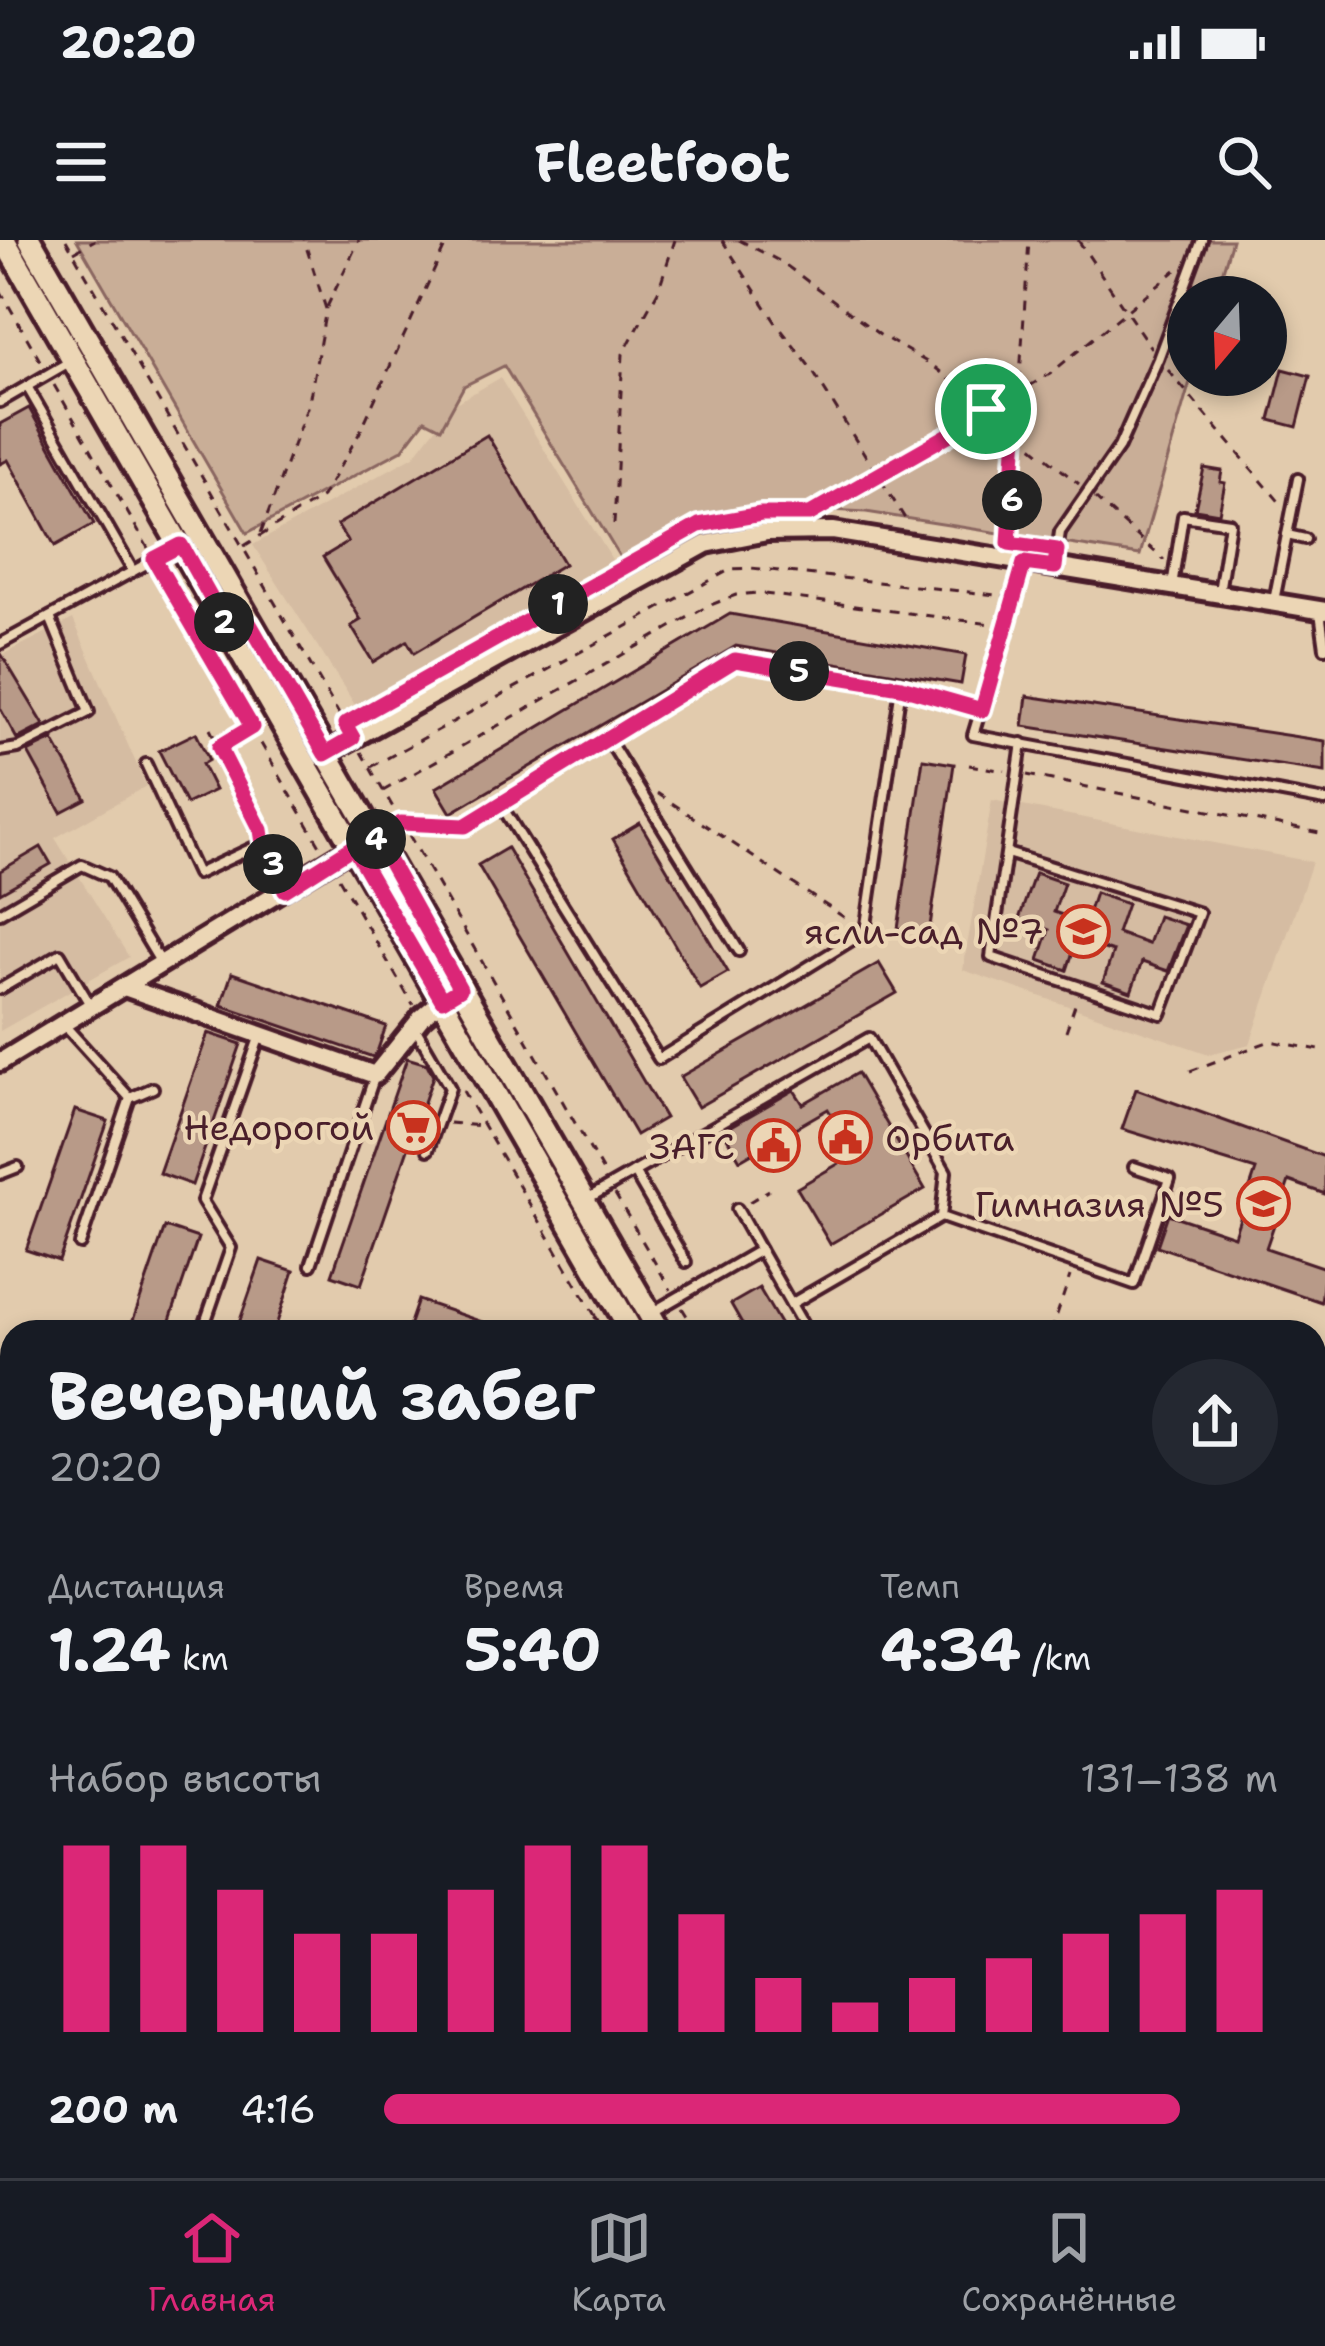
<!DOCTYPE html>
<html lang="ru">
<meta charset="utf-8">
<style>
:root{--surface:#171b24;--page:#242831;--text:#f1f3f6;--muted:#9ea1a6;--line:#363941;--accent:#db2777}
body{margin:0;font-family:"Shantell Sans",sans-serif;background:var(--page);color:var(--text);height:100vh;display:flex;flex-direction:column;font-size:45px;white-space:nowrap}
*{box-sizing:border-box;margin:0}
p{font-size:39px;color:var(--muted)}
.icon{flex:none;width:66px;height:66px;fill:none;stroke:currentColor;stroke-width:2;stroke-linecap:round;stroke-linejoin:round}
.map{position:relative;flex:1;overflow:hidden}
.sheet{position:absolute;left:0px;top:1080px;width:1326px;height:858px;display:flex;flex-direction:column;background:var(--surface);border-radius:36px 36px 0 0;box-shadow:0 6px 18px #0003}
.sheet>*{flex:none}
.needle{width:78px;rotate:199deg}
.tools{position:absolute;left:1167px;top:36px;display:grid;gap:24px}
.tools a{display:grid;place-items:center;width:120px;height:120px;border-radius:50%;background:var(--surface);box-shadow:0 6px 18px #0003;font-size:60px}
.pin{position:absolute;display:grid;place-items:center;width:102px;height:102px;color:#fff;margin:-51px;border:6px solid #fff;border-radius:50%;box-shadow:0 3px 12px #0007}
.km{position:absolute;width:60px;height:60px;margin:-30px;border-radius:50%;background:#222;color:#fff;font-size:33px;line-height:60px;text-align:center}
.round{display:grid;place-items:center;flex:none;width:126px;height:126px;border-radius:63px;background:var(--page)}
.head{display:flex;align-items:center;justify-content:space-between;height:204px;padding:0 48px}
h1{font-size:66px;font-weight:700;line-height:90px}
.stats{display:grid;grid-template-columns:repeat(3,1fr);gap:18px;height:204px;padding:12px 48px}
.stats div{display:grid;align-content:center}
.stats b{font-size:60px;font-weight:700}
.stats small{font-size:33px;font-weight:400}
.stats p{font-size:33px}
.chart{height:336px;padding:24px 48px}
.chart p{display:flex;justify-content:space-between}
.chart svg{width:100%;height:216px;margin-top:12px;stroke:var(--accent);stroke-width:6}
ul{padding:0 48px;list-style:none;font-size:39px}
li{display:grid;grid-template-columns:192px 144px 1fr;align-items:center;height:90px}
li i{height:30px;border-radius:15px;background:var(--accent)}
.status{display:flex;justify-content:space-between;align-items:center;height:84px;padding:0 60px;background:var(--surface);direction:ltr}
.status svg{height:33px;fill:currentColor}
header{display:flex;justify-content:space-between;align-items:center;height:156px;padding:0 48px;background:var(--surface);font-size:54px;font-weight:700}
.dock{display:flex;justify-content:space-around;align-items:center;height:168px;border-top:3px solid var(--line);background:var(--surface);font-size:33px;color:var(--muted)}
.dock a{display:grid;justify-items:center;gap:6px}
.dock .active{color:var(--accent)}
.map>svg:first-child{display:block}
</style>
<div class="status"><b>20:20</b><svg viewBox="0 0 49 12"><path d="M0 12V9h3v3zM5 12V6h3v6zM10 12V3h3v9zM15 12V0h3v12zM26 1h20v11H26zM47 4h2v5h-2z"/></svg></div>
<header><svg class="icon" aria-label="menu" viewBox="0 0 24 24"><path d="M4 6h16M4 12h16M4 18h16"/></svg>Fleetfoot<svg class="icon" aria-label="search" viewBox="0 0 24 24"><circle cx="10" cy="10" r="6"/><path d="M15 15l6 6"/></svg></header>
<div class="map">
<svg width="1325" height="1938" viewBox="0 0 1325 1938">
<rect width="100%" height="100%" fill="#e2cbad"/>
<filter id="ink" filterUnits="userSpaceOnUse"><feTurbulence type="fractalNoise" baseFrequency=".00833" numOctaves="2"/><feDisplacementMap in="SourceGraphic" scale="24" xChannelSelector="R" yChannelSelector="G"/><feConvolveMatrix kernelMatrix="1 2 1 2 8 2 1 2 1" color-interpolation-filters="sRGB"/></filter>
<g filter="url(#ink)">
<!-- built -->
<g fill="#d5bca2">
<path d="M500,138L613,321L357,468L253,305L414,216L454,164Z"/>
<path d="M73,379L146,546L55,598L129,717L0,791V416Z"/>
<path d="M992,560L1312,622L1250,804L1209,814L963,730Z"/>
</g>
<!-- green -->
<path fill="#c9ae97" stroke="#8a6661" stroke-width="3" d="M77,0H1232L1215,57H1188V135H1192L1140,315L866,272L775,267L697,282L621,319L504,126L464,146L441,188L425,180L402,210L247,293Z"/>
<!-- building -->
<g fill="#b89a88" stroke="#4a1f2b" stroke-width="3">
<path d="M1283,129L1310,136L1297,187L1270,180Z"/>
<path d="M29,168L94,284L55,306L8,220L0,224V184Z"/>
<path d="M487,195L564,324L414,413L407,401L373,422L351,386L361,380L323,317L348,302L337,285Z"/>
<path d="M1204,228L1222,231L1220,242L1225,243L1219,273L1195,269Z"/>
<path d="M730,374L966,415L961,444L736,406L451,573L436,548Z"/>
<path d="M0,412L44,485L17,499L0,468Z"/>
<path d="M1027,456L1325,501V532L1023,486Z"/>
<path d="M196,493L209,520L202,524L215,550L186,564L159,511Z"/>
<path d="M53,500L86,559L61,572L28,512Z"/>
<path d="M923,519L954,524L929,693L898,689Z"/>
<path d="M640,583L728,732L700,748L613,599Z"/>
<path d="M41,607L51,624L0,653V631Z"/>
<path d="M507,608L665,878L636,895L478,625Z"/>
<path d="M1035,633L1064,643L1054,672L1085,683L1095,653L1127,664L1117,693L1148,704L1158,676L1186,685L1168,731L1142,722L1131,752L1103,742L1113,712L1077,700L1067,730L1039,720L1049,690L1019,679Z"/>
<path d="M879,723L897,753L698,867L680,837Z"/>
<path d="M232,733L386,786L377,812L373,817L221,765Z"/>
<path d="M208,793L241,804L192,945L159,933Z"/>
<path d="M407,818L427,824L433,836L361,1045L332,1035Z"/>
<path d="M857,833L925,949L830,1004L797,948L855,914L828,869L740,920L723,891L794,850L803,864Z"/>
<path d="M1136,849L1325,917V954L1289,941L1266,1008L1325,1028L1321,1062L1157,1006L1168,974L1234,996L1256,930L1122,889Z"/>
<path d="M75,870L108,881L59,1021L26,1010Z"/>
<path d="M165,987L198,998L166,1092H129Z"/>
<path d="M261,1020L294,1031L274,1092H236Z"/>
<path d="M759,1048L785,1092H747L731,1064Z"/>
<path d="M418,1060L506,1090L505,1092H407Z"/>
<path d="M119,1926H200L229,1936L115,1938Z"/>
<path d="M630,1926H695L677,1938H612Z"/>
</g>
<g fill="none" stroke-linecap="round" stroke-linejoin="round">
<defs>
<g id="service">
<path d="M28,148L133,331"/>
<path d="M0,162L71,121"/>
<path d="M1287,295L1305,299"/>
<path d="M1025,323L973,495L1325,561"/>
<path d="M1055,326L1060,292L1119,207L1158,119L1202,0"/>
<path d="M1172,346L1183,276L1230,283L1219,352"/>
<path d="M1274,361L1298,239"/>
<path d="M1320,372L1325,408"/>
<path d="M0,404L179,306"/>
<path d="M608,499L739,711"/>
<path d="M0,511L18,508L89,472L50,377"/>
<path d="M146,524L197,634L263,603L285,648"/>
<path d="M501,565L659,819L865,692L901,447"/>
<path d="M379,594L401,583L465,587L735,420L901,447L983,470"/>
<path d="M1007,613L1199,673L1161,774L991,717L1022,503"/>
<path d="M0,673L82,625L109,637L162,725"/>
<path d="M0,749L60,714L92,768"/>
<path d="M65,786L130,858L80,1004"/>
<path d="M414,786L450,848L428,910"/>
<path d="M130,858L153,848"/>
<path d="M634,932L686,1022"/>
<path d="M0,934L18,927"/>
<path d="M585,960L869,798L946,932L941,977L791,1064"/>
<path d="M737,969L760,1010"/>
<path d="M941,977L1134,1044L1170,939L1134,927"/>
<path d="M311,1025L375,835"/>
<path d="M651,1073L760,1010L807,1092"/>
<path d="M202,1092L231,1008L202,961L259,798"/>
<path d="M1314,1184L1325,1188"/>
<path d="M0,1190L12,1194"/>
<path d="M1314,1403L1325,1406"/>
<path d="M1314,1450L1325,1454"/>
<path d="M1314,1728L1325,1729"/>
<path d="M1314,1867L1325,1869"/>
<path d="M1314,1919L1322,1938"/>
<path d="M67,1926L85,1932"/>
<path d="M269,1926L288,1932L290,1926"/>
<path d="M457,1926L464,1938"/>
<path d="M933,1926L937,1938"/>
<path d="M83,1938L87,1926"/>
<path d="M375,1938L385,1926"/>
<path d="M712,1938L725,1930L730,1938"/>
<path d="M756,1938L775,1926"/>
</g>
<g id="minor">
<path d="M325,514L706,304L767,292L833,291L1325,371"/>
<path d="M127,748L375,835L421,778L442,760"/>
<path d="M0,822L353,607"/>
<path d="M0,1858L12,1910"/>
<path d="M19,1926L25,1938"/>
</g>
<g id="tertiary">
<path d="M4,0L632,1092"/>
<path d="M30,0L660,1092"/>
<path d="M1314,1565L1325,1568"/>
<path d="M1314,1611H1325"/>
<path d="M520,1938L539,1926"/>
</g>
</defs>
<!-- service casing -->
<use href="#service" stroke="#4a1f2b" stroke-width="16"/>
<!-- minor casing -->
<use href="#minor" stroke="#4a1f2b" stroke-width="26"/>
<!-- tertiary casing -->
<use href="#tertiary" stroke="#4a1f2b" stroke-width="30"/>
<!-- path -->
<g stroke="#4a1f2b" stroke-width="3" stroke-dasharray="9 9" stroke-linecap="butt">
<path d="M66,0L344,483"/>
<path d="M722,0L776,83L810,127L909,285"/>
<path d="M739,0L783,23L880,95L932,125L1079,244"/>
<path d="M1078,0L1151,108"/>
<path d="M74,12L95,0"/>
<path d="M0,50L43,126"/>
<path d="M327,67L359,0"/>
<path d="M1168,130L1282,265"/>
<path d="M54,145L148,308"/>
<path d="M1095,258L1164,320"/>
<path d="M811,273L1050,134L1176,30"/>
<path d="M614,284L623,114L658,51L675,0"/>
<path d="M261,293L309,162L326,69L304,0"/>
<path d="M1009,303L1029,0"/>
<path d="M244,306L322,257L359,194L448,0"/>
<path d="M162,332L322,609"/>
<path d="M489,403L699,285L765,274"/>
<path d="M210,489L261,589"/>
<path d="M221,506L252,487"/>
<path d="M361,512L395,571"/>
<path d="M969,525L1005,531"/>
<path d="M371,527L731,329L751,328L1005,356"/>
<path d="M1027,535L1325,594"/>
<path d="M383,551L708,366L736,355L757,353L991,384"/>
<path d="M657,553L854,684"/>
<path d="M409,595L605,935"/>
<path d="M339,638L413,765"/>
<path d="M1066,791L1077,759"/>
<path d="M1190,831L1270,801L1325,811"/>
<path d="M463,851L596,1077"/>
<path d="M449,883L481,886"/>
<path d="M615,954L671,1050"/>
<path d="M749,962L769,950"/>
<path d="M682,1068L697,1092"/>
<path d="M582,1092L596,1077L604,1092"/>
<path d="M1051,1092L1070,1036"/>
<path d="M0,1217L12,1221"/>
<path d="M1314,1539L1325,1541"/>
<path d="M1314,1783L1325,1797"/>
</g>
<!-- service -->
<use href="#service" stroke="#ecd6b5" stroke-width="8"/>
<!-- minor -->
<use href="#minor" stroke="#ecd6b5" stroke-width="16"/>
<!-- tertiary -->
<use href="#tertiary" stroke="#ecd6b5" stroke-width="21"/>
</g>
</g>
<g fill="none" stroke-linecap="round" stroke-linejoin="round" filter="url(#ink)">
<defs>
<path id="route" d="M986,169L1016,193L1009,303L1057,310L1055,327L1024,323L982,470L901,447L735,420L465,586L401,583L375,596L460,749L442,760L353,607L285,650L263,603L261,590L219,507L252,487L154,319L181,305L231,394L250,384L325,514L353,498L345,484L699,285L761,274H810L957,190Z"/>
</defs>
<!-- route casing -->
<use href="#route" stroke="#fff" stroke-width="24"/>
<!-- route -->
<use href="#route" stroke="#db2777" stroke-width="15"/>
</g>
<!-- icons -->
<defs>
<symbol id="school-ring" viewBox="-11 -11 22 22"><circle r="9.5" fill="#ecd6b5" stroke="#c8321e" stroke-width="1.5"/><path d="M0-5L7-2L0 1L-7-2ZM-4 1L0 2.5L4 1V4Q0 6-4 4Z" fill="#c8321e"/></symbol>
<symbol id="supermarket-ring" viewBox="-11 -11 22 22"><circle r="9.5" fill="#ecd6b5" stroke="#c8321e" stroke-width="1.5"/><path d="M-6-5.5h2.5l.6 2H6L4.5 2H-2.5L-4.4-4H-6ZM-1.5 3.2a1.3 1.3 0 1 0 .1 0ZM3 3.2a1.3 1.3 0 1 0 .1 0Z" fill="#c8321e"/></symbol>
<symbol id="civic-ring" viewBox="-11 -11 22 22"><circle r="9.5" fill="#ecd6b5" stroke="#c8321e" stroke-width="1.5"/><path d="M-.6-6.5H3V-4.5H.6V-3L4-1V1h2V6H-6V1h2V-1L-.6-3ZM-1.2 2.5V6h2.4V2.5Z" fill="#c8321e"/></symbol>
</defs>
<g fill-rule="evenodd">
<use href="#school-ring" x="1054" y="662" width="59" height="59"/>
<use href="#supermarket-ring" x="384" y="858" width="59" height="59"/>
<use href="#civic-ring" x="816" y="868" width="59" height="59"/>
<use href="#civic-ring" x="744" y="876" width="59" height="59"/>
<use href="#school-ring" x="1234" y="934" width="59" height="59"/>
</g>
<g text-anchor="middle" stroke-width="9" stroke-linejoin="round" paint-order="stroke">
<!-- poi labels -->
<g font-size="36" fill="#4a1f2b" stroke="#ecd6b5" text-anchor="end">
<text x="1044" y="704">ясли-сад №7</text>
<text x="374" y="900">Недорогой</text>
<text x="885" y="911" text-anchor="start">Орбита</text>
<text x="735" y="919">ЗАГС</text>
<text x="1224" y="977">Гимназия №5</text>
</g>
</g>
</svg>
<div class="tools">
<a><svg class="needle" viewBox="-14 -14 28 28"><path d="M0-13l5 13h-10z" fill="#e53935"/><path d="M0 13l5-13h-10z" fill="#9ea1a6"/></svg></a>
</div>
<div class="pin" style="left:986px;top:169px;background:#1e9e55"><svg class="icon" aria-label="arrive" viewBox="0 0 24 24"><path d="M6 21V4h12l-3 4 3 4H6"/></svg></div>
<b class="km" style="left:558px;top:364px">1</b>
<b class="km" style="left:224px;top:382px">2</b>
<b class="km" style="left:273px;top:624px">3</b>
<b class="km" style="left:376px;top:599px">4</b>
<b class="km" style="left:799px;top:431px">5</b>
<b class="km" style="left:1012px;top:260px">6</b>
<section class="sheet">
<div class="head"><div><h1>Вечерний забег</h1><p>20:20</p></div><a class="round"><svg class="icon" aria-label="share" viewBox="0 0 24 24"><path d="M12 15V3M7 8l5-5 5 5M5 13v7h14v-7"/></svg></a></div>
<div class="stats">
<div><p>Дистанция</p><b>1.24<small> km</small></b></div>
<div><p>Время</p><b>5:40</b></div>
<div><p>Темп</p><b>4:34<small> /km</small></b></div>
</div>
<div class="chart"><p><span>Набор высоты</span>131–138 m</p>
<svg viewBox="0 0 160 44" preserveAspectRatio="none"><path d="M5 44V6M15 44V6M25 44V15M35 44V24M45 44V24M55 44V15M65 44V6M75 44V6M85 44V20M95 44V33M105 44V38M115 44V33M125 44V29M135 44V24M145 44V20M155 44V15"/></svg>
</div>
<ul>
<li><b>200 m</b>4:16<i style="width:89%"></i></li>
</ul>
</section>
</div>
<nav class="dock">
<a class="active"><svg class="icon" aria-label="home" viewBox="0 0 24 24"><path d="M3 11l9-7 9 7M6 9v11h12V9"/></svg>Главная</a>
<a><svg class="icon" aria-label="map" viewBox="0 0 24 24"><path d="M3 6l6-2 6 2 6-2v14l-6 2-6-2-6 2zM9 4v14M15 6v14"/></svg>Карта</a>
<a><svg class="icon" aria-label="saved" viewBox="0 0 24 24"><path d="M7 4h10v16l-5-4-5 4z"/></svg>Сохранённые</a>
</nav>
